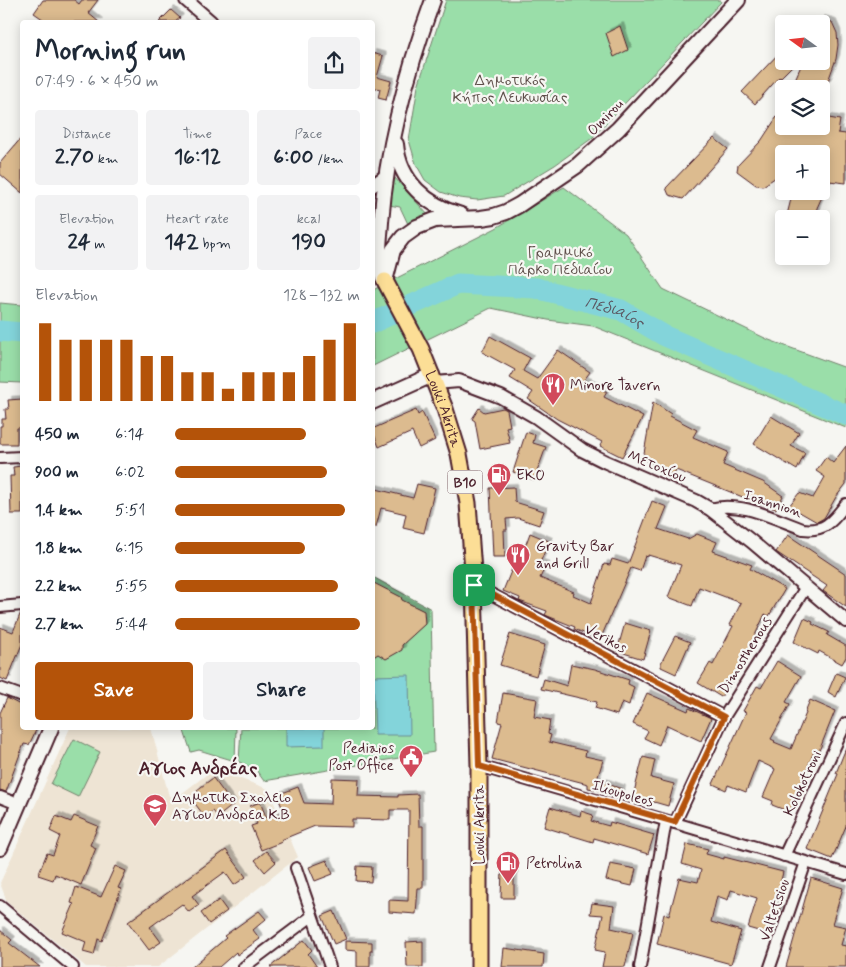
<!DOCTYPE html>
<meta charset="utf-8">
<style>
:root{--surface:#fff;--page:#f2f2f3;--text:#1f2937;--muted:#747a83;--accent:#b45309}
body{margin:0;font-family:Mynerve,sans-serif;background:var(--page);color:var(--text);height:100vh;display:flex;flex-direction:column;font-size:19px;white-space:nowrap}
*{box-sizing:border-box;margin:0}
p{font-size:16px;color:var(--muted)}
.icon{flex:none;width:28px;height:28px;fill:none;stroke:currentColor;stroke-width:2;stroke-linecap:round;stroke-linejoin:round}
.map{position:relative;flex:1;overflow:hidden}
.drawer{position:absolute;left:20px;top:20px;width:355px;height:710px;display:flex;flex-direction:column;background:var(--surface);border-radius:5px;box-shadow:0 2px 12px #0003}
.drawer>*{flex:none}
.needle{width:32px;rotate:285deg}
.tools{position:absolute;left:775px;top:15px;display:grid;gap:10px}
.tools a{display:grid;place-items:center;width:55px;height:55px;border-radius:5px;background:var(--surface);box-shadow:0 2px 12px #0003;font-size:25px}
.pin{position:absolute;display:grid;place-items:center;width:42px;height:42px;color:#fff;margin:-21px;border-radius:10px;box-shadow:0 2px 8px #0006}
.round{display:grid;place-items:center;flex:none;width:52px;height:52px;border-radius:5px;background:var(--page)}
.head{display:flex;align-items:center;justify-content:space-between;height:85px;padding:0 15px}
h1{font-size:28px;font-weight:700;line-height:38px}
.figures{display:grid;grid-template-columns:repeat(3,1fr);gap:8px;height:85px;padding:5px 15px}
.figures div{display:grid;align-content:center;border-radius:5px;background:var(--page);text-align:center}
.figures b{font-size:21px;font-weight:700}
.figures small{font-size:14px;font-weight:400}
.figures p{font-size:14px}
.chart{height:140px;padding:10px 15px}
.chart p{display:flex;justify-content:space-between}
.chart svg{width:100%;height:90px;margin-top:5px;stroke:var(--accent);stroke-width:6}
.primary-button{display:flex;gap:10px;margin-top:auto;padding:10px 15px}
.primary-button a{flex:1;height:58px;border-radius:5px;background:var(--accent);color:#fff;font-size:20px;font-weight:700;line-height:58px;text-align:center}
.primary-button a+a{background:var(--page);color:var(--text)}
ul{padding:0 15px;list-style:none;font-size:16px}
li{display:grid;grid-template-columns:80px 60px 1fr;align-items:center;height:38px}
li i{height:12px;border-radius:6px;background:var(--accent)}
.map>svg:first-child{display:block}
</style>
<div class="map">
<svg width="846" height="967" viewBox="0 0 846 967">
<defs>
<filter id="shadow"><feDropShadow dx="3.5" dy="-3.5" stdDeviation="0" flood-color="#0004"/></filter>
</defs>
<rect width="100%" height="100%" fill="#f6f6f2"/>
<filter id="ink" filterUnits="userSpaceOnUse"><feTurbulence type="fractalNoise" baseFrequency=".02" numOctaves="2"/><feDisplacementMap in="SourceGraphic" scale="10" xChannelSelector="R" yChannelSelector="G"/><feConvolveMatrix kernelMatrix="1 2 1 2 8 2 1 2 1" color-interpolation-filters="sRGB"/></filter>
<g filter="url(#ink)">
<!-- built -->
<path fill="#eee4d4" d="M70,728H151L169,796L177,797L214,769L268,789L298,857L158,967H86L7,902L0,883Z"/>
<!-- green -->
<g fill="#9adea9" stroke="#727e6a">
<path d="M446,0H720L721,2L591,139L555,165L504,196L477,200L459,198L441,192L425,180L416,164L409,140L418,86Z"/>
<path d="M394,177L429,216L408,224L400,207L389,205L392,178Z"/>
<path d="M564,187L626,234L663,289L769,340L846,368V428L593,326L548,320L491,308L373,366L372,292L375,289L496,228Z"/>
<path d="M0,303L22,305V383L0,382Z"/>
<path d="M373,577L431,609L434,752L264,781L256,770L239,762L241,728H372Z"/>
<path d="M183,728H236L235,761L199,750L191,752Z"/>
<path d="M74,739L100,752L78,797L51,784Z"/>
</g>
<!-- water -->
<g fill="#83d4da" stroke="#6c8c94">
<path d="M409,675L410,735H375L373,676Z"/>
<path d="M286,728H324V746L286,747Z"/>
</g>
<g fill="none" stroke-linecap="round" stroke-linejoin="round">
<!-- river -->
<g stroke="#83d4da" stroke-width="21">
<path id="s1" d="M372,323L458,284L536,288L621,310L665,336L846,415"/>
<path d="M0,331L22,333"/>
</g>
</g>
<!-- building -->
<g fill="#dcbb8f" stroke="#4a1f2b" filter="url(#shadow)">
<path d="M43,0H74L79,4L82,0H98L88,13L99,22H47L34,13Z"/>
<path d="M171,10L180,18L175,22H159Z"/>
<path d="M821,19L832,22L837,33L838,45L836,59L828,81L823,89H791L803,61H821Z"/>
<path d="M620,26L628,50L614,57L606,33Z"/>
<path d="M784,48V61H797L780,78L779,77L755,104L742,92Z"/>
<path d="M372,53L383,56L377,77L391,81L386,100L378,98L380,89L372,87Z"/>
<path d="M784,106V126H821V120L829,118L840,120L838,133L846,134V183L829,181L817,208L815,219H786L793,191H821V154H784V176L779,175L763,186L756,185L737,171L738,165L761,141Z"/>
<path d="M22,137V193L0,174V163Z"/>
<path d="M714,138L728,149L683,199L669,195L666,188Z"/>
<path d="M490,336L530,358L523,371L537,379L558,350L590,372L584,380L607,392L604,397L643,417L622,457L600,446L602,442L557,419L528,399L533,392L510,378L515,370L482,352Z"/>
<path d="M22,399V428H17V444H0V426H2V419H6L5,409H9L8,400Z"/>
<path d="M653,402L671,414L670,416L697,430L693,437L728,452L723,465L763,482L783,496L776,509L761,504L751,497L750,500L676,470L673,475L643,459Z"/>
<path d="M479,408L484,412L503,408L507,410L510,426L506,427L510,443L480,449L475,421L472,419Z"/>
<path d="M416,410L418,415L422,412L435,440L419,448L412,432L379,447L372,429Z"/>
<path d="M771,416L799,433L791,446L805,453L797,470L754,444Z"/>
<path d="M526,432L535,435L533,443L546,447L534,480L513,472Z"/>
<path d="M846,446V484L836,497L824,518L817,522L789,506L799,493L813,498L825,477L816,471L826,457L833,463Z"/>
<path d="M22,466V514H11L10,476H14L13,467Z"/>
<path d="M417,484L435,488L424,533L403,528L406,514L381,508L376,527L372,526V488L413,498Z"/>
<path d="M514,487L515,502L544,511L539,525L518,518L506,519L507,530H504L505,557H493L490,488Z"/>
<path d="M652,501L667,507L658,529L688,539L697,534L717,542L713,551L752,565L750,569L785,589L769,616L765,614L740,667L721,697L698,683L710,663L713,665L733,626L730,625L741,603L699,587L692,606L668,597L681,565L648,555V557L645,556L640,571L631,568L600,640L574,629L575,627L545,615L547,611L522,602L519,601L520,598L503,591L518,554L522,555L530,533L549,541L540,563L546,565L540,578L574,592L573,595L591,603L604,564L610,565L612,559L628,564Z"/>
<path d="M788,535L846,574V607L823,591L827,586L776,552Z"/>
<path d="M372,582L401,597L402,600L424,611L425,624L402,645V650L386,659L378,654L372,658Z"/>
<path d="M21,612H22V644L7,681L0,678V627L13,632Z"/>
<path d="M804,618L813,622L812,624L829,632L827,635L846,646V657L842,664L819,651L818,654L794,642Z"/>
<path d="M625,623L651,631L643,659L617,651Z"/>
<path d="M510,634L545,645L536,676L500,665Z"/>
<path d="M675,636L690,642L676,674L661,667V663Z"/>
<path d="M777,661L801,676L786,702L790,704L771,739L775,741L774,742L791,749L806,713L805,712L810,700L835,711L819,751L815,749L790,812L772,805L773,801L763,797L775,769L758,761L746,792L728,785L726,790L713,784L746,712L743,711L757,686L761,688Z"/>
<path d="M571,664L595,669L629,680L628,684L634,687L629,705L622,702L617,715L595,708L597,702L541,689L544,679L567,686Z"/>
<path d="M836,673L845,677L836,697L828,692Z"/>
<path d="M503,693L537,699L534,717L550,720L548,734L551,735L549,742L586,751L585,756L603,760L597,780L622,789L621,794L588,788V784L492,759L502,723L498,722Z"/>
<path d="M647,693L688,711L689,708L711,718L701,741L667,725L659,745L644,738L648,731L633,724Z"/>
<path d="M7,698L22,706V728H37L29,745L24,744L20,754L6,792L0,790V713Z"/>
<path d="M846,748V826L832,859L807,849L838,774L836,773Z"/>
<path d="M643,757L655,760L651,778L674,784L668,806L633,796Z"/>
<path d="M213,778L233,805L218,817L213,811L205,817L193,801L201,795L197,790Z"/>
<path d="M332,778L359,779L358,796L398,797V795L418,794L419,826H423V888H418L416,914L389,912V900L408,901L409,810H390V820L352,819V827L315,826L281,840L282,842L261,850L251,826L257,824L250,806L260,802L267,819L284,812L277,795L298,787L304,803L331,804Z"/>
<path d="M550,807L580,816L581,811L593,815L591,821L609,826L610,822L654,835L648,854L594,838L593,842L544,827Z"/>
<path d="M56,816L71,822L74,816L98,826L90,845L96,848L81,885L55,874L53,880L38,875L47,853L53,855L60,836L50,831Z"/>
<path d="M687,844L708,849L706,854L724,859V857L783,872L775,906L780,908L772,935L748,928L757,898L731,890L728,900L717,896L711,922L741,931L731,964L657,944L664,914L669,916L679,878L698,882L701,870L682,864Z"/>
<path d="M226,850L246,877L234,885L225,872L192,896L199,905L189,912L182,904L150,927L161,942L149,950L128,922Z"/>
<path d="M266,851L276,862L265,872L255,860Z"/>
<path d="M327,860L333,874L315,881L309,867Z"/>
<path d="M610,864L636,869L632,886L606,880Z"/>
<path d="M115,866L126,871L118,888L121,889L102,941L98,939L94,955L83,952L86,942L62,932L74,904L71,903L76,887L101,897Z"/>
<path d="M357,866L372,867L371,882L356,881Z"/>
<path d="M502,870H514V898H501Z"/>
<path d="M811,878L843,888L832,924L846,927L841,945L846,946V967H786Z"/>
<path d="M219,900L227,911L209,924L201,913Z"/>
<path d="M592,903L614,906L611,928L633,933L625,967H602L605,952L595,950L603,915L590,914Z"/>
<path d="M259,911L266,919L253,930L260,939L237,955L236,952L219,967H192L226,938L224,936Z"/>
<path d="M334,911L346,939L334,944L322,916Z"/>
<path d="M0,930L12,940L9,943L40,967H0Z"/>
<path d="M304,940L312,950L308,954L317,967H270Z"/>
<path d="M345,941L372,942V951H370V967H357V951L345,950Z"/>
<path d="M423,941V967H407L406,942Z"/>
<path d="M504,948L544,954L543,967H502Z"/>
</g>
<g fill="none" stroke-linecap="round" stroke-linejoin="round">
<defs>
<g id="minor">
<path d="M0,458L22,457"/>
<path d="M710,509C739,500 775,519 803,529C826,532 833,520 846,504"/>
<path d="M474,585L724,717"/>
<path d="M0,607L22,605"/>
<path d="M0,688L22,696"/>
<path d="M479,766L675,823L846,874"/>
<path d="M0,797L18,804"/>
<path d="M675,823L724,717L806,587"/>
<path d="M784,856L846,723"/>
<path d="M296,868L330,967"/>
<path d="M0,906L73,967"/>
<path d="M244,967L312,916"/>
<path d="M640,967L666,821"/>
<path d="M770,967L806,862"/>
</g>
<g id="tertiary">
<path d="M186,0L211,22"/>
<path d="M372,186L387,175"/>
<path d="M435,383L459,381L501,397L536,417L582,450L606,462L696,501L710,509L751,541L846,621"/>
</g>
<g id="secondary">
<path d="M396,144C399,181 427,206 461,215"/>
<path d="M383,278C376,260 380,240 381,222C387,146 407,71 433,0"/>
<path d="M385,281L393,250L403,237L417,227L435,220L481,218L494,216L506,212L519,205L578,165L618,129L738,0"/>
<path d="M372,402L432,375"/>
<path d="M0,848L51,728"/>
</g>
<g id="primary">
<path id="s2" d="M385,281L421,349L445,409L459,454L468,503L474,585L479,766V967"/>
</g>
</defs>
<!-- minor casing -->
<use href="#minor" stroke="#4a1f2b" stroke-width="14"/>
<!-- tertiary casing -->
<use href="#tertiary" stroke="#4a1f2b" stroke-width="16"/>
<!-- secondary casing -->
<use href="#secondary" stroke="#4a1f2b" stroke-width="18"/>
<!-- primary casing -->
<use href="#primary" stroke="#4a1f2b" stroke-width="19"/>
<!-- minor -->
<use href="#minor" stroke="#f6f6f2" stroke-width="10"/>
<!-- tertiary -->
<use href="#tertiary" stroke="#f6f6f2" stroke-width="12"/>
<!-- secondary -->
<use href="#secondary" stroke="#f6f6f2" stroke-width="14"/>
<!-- primary -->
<use href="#primary" stroke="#fcde96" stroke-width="15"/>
</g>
</g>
<g fill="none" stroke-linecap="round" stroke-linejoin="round" filter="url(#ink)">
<defs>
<path id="route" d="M474,585L724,717L675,822L479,766Z"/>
</defs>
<!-- route casing -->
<use href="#route" stroke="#fff" stroke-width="10"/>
<!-- route -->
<use href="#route" stroke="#b45309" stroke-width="6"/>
</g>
<!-- icons -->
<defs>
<symbol id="restaurant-pin" viewBox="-11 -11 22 30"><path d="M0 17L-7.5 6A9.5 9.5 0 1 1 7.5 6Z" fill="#d1495b" stroke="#f6f6f2"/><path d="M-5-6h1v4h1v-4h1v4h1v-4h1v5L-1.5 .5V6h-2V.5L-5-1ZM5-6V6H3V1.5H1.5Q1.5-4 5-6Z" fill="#fff"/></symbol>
<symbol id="fuel-pin" viewBox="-11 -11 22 30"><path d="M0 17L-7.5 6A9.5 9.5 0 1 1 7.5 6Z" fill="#d1495b" stroke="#f6f6f2"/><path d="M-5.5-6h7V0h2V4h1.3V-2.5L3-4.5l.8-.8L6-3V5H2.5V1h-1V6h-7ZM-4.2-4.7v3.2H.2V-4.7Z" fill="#fff"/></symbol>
<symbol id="civic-pin" viewBox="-11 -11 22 30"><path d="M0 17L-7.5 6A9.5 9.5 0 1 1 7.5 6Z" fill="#d1495b" stroke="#f6f6f2"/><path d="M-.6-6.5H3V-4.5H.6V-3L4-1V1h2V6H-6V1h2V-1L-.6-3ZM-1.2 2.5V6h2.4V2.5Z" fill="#fff"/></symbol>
<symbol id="school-pin" viewBox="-11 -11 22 30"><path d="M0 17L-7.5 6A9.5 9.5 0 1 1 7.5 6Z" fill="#d1495b" stroke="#f6f6f2"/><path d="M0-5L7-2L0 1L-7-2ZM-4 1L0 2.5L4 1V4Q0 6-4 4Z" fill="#fff"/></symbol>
</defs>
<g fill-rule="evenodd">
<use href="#restaurant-pin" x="539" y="371" width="28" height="38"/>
<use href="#fuel-pin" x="485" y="461" width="28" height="38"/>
<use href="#restaurant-pin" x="504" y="541" width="28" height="38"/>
<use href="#civic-pin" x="397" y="743" width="28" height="38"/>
<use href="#school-pin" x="141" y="792" width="28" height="38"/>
<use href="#fuel-pin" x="494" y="849" width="28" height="38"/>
</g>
<g text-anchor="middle" stroke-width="4.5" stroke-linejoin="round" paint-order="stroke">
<!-- shield labels -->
<rect fill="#f6f6f2" stroke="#7e6067" stroke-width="1" x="447.5" y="470.5" width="35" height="23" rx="4"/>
<g font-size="14" font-weight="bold" fill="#4a1f2b">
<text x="465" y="487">B10</text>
</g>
<!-- park labels -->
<g font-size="15" fill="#5e4f4a" stroke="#f6f6f2">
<text x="510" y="85">Δημοτικός<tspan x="510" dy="17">Κήπος Λευκωσίας</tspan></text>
<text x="560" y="257">Γραμμικό<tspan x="560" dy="17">Πάρκο Πεδιαίου</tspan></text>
</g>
<!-- street labels -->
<g font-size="15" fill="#4a1f2b" stroke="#f6f6f2">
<text transform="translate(605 117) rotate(-46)" y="5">Omirou</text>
<text dy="5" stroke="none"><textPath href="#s2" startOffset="141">Louki Akrita</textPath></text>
<text transform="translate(657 466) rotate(23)" y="5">Μετοχίου</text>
<text transform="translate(773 503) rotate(18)" y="5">Ioannion</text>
<text transform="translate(606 638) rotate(28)" y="5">Verikos</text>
<text transform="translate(745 655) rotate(-58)" y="5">Dimosthenous</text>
<text transform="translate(802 783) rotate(-65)" y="5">Kolokotroni</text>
<text transform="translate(623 793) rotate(16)" y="5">Ilioupoleos</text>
<text transform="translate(479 825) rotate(-90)" y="5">Louki Akrita</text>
<text transform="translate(774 910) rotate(-71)" y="5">Valtetsiou</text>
</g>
<!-- poi labels -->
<g font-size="15" fill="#4a1f2b" stroke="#f6f6f2" text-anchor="start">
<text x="570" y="390">Minore Tavern</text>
<text x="516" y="480">EKO</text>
<text x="536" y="551">Gravity Bar<tspan x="536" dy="17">and Grill</tspan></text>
<text x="394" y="753" text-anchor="end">Pediaios<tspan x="394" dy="17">Post Office</tspan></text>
<text x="172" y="802">Δημοτικο Σχολειο<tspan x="172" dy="17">Αγιου Ανδρεα Κ.Β</tspan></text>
<text x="526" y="868">Petrolina</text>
</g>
<!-- water labels -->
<g font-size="16" font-style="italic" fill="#5b5560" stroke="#f6f6f2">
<text dy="6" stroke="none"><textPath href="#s1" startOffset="255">Πεδιαίος</textPath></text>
</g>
<!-- quarter labels -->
<g font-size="18" font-weight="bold" fill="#4a1f2b" stroke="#f6f6f2">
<text x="198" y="774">Αγιος Ανδρέας</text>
</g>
</g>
</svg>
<div class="tools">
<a><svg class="needle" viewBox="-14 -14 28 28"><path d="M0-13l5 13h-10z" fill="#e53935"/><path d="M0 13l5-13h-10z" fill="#747a83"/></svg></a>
<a><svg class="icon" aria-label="layers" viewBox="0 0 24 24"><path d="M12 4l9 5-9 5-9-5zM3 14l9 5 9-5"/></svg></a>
<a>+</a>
<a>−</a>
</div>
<div class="pin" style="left:474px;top:585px;background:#1e9e55"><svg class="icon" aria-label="arrive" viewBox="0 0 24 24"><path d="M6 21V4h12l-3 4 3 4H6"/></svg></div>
<section class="drawer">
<div class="head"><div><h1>Morning run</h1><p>07:49 · 6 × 450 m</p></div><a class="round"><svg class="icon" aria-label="share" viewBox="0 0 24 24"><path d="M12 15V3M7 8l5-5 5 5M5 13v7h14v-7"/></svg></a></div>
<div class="figures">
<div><p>Distance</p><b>2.70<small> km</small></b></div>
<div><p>Time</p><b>16:12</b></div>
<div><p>Pace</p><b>6:00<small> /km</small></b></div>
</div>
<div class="figures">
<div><p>Elevation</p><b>24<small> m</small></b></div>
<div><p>Heart rate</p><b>142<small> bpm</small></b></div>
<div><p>kcal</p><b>190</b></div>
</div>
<div class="chart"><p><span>Elevation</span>128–132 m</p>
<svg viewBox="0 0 160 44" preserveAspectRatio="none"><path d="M5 44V6M15 44V14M25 44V14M35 44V14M45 44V14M55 44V22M65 44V22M75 44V30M85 44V30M95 44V38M105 44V30M115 44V30M125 44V30M135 44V22M145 44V14M155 44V6"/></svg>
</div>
<ul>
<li><b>450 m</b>6:14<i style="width:71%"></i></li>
<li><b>900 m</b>6:02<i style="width:82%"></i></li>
<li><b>1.4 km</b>5:51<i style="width:92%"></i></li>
<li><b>1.8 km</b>6:15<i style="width:70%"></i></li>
<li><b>2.2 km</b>5:55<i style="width:88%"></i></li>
<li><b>2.7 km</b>5:44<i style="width:100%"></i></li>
</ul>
<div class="primary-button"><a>Save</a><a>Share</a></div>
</section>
</div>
